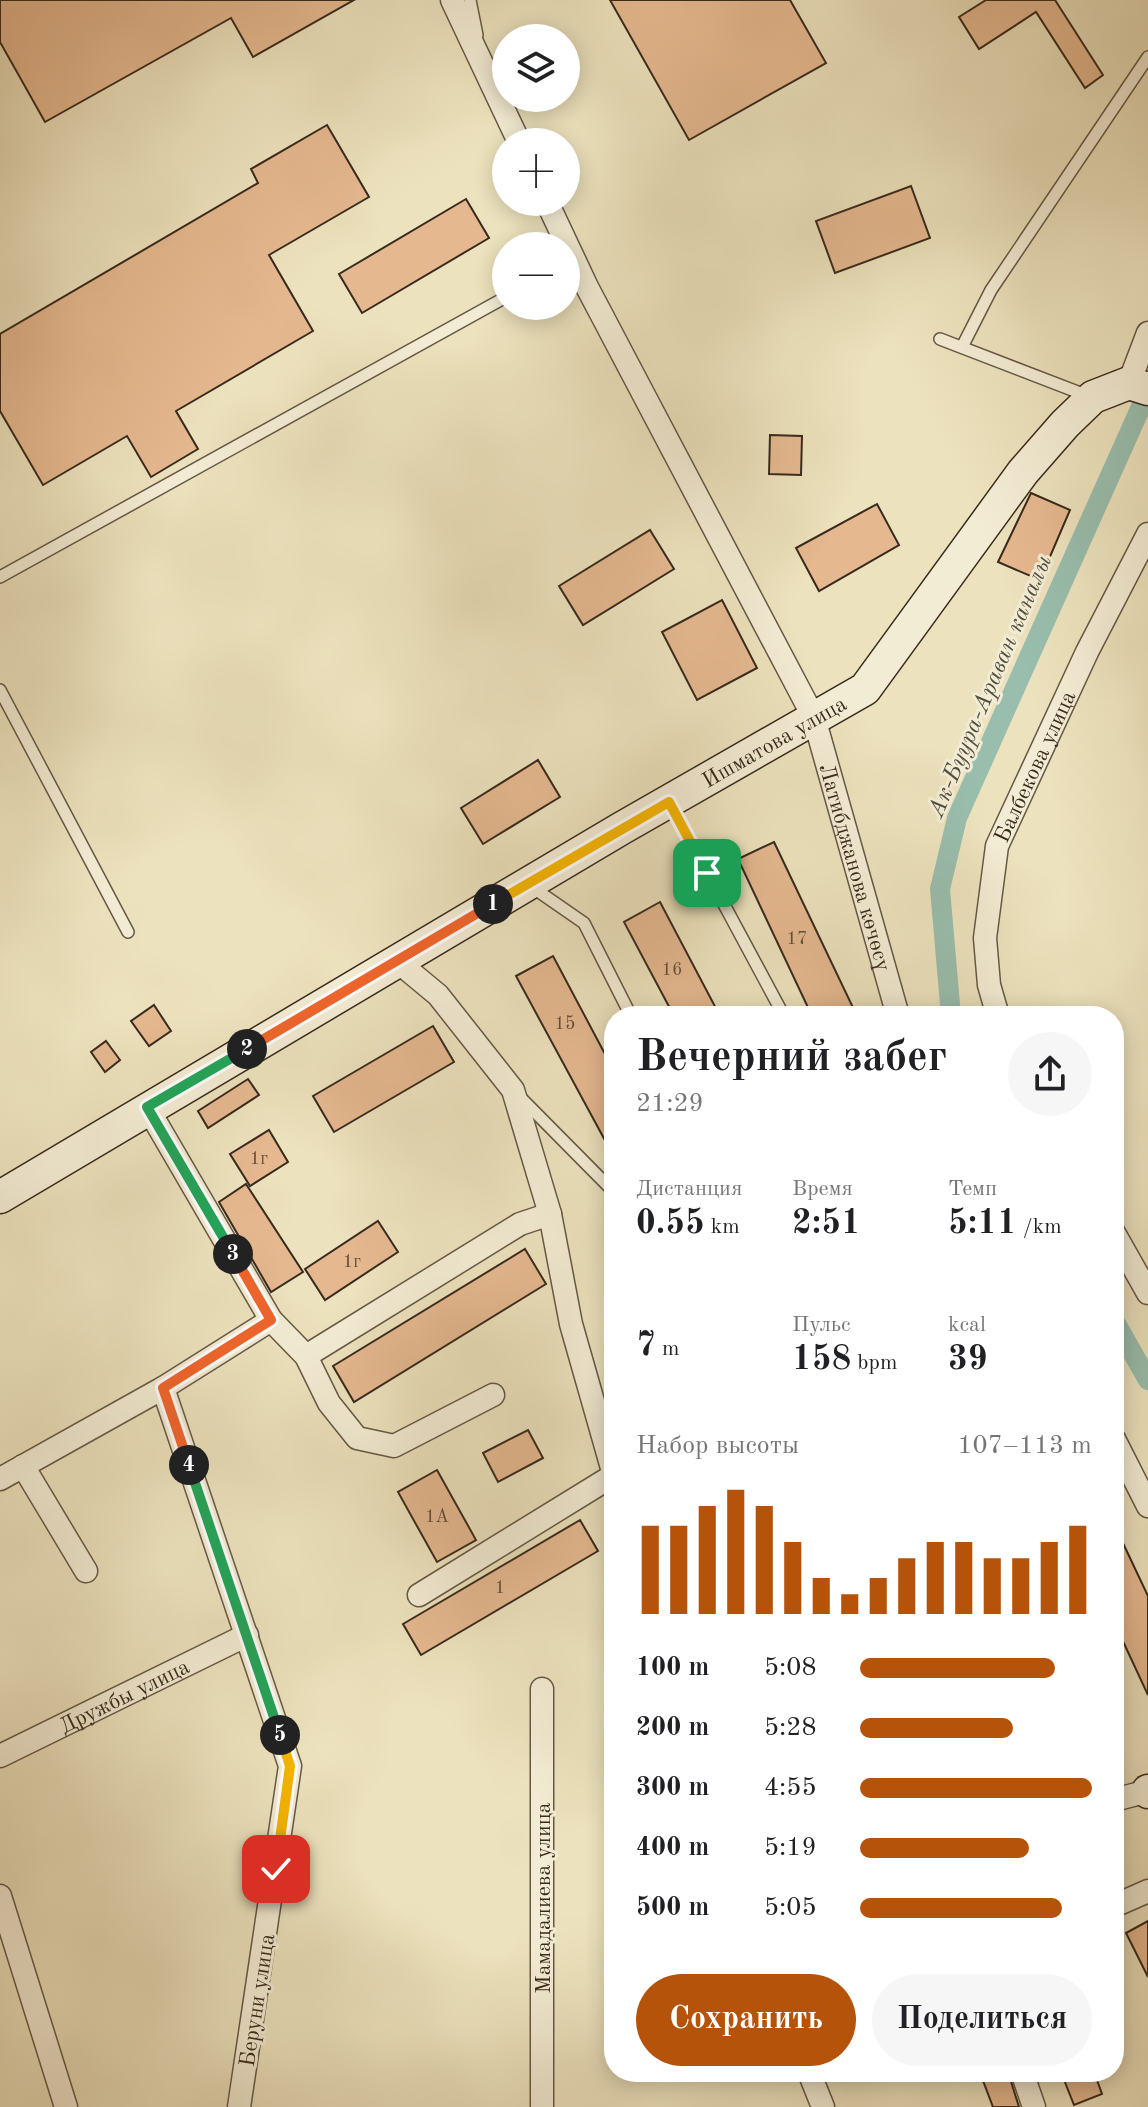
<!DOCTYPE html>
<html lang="ru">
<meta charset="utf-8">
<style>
:root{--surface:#fff;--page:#f6f6f6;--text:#202124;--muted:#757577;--accent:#b45309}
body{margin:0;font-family:"Old Standard TT",serif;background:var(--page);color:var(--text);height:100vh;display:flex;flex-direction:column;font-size:30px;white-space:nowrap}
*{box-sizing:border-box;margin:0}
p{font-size:26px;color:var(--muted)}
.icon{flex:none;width:44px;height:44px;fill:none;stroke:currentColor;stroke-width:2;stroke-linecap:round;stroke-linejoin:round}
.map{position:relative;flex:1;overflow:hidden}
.panel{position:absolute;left:604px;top:1006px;width:520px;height:1076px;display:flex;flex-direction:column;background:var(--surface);border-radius:32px;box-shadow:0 4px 20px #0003}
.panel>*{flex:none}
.tools{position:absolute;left:492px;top:24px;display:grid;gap:16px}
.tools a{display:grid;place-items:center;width:88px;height:88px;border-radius:50%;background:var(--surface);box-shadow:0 4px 20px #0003;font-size:40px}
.pin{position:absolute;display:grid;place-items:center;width:68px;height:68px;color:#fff;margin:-34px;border-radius:16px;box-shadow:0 4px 12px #0006}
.km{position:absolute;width:40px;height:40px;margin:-20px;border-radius:50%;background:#222;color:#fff;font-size:22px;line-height:40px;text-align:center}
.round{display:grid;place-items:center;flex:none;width:84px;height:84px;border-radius:42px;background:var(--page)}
.head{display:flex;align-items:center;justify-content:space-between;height:136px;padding:0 32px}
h1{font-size:44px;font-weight:700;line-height:60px}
.stats{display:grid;grid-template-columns:repeat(3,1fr);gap:12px;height:136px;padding:8px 32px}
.stats div{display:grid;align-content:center}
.stats b{font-size:34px;font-weight:700}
.stats small{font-size:22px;font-weight:400}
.stats p{font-size:22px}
.chart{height:224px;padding:16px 32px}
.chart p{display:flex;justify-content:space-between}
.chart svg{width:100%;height:144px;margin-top:8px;stroke:var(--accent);stroke-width:6}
.button{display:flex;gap:16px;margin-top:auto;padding:16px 32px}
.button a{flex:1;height:92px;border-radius:48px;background:var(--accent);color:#fff;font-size:32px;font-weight:700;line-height:92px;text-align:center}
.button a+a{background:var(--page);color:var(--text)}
ul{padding:0 32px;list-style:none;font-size:26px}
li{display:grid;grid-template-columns:128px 96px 1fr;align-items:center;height:60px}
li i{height:20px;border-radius:10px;background:var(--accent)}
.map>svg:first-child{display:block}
</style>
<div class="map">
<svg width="1148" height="2107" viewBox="0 0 1148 2107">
<rect width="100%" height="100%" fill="#ece2bd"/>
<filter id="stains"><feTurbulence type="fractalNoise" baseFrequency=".0025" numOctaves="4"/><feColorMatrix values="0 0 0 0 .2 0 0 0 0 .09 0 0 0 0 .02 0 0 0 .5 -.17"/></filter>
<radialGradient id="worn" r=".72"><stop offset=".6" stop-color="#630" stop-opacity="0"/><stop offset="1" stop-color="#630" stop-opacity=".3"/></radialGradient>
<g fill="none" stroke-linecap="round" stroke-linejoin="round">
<!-- canal -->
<g stroke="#99bead" stroke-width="20">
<path d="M951,1016L940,889L957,818L1148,391"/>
<path d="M1114,1320L1148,1380"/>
</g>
</g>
<!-- building -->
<g fill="#e5b88f" stroke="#382a1d" stroke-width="2">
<path d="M0,0H354L253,57L231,18L45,122L0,42Z"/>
<path d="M610,0H790L826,63L689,140Z"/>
<path d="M986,0H1055L1103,75L1085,88L1036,12L979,49L959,17Z"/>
<path d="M327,125L369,197L269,255L313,331L176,411L198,449L151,477L127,436L43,485L0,411V334L258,183L251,169Z"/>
<path d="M911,186L930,238L835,273L816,221Z"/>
<path d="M466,199L489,238L362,313L339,274Z"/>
<path d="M770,435L802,436L801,475L769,474Z"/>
<path d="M1031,493L1070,510L1040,580L998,562Z"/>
<path d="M877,504L899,545L819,591L796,548Z"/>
<path d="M650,530L674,569L583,625L559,586Z"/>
<path d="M722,600L757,668L697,700L662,632Z"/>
<path d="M538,760L560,797L483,844L461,808Z"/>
<path d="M774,842L857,1016H812L738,859Z"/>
<path d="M660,902L720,1016H674L624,922Z"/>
<path d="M553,956L614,1071V1157L516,976Z"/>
<path d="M154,1005L171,1031L149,1046L131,1021Z"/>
<path d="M433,1026L454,1062L334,1132L313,1096Z"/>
<path d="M106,1041L120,1060L105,1072L91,1052Z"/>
<path d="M248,1079L259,1095L208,1128L198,1111Z"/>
<path d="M269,1130L288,1162L250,1186L230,1154Z"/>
<path d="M246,1184L303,1272L271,1292L219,1202Z"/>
<path d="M378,1221L398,1252L325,1300L305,1269Z"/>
<path d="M525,1249L546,1284L354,1402L333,1366Z"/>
<path d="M528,1430L543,1458L498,1482L483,1453Z"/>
<path d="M437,1470L476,1540L437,1562L398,1492Z"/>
<path d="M580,1520L598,1551L421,1655L403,1624Z"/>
<path d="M1114,1524L1148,1596V1695L1114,1622Z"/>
<path d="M1148,1921V1977L1126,1933Z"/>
<path d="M998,2072H1008L1019,2107H993L982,2078Z"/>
<path d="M1061,2072H1094L1102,2094L1074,2105Z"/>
</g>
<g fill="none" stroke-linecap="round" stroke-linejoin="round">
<defs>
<g id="lane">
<path d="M470,0L477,35"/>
<path d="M940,339L1088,396"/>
<path d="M962,347L991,290L1148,57"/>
<path d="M0,577L506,297"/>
<path d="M0,690L128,932"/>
<path d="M669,802L784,1016"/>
<path d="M532,887L584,923L631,1016"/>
<path d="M519,1096L614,1192"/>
</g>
<g id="street">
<path d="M452,0L519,142"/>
<path id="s1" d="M547,202L587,287L814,718L898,1016"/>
<path d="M1129,383L1148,333"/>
<path d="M397,961L438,995L513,1090L550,1214L571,1324L614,1475L419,1595"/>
<path id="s2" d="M998,1016L989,985L985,938L997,846L1087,652L1148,534"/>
<path d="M147,1107L271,1320L306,1356L329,1403L357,1438L394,1446L493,1395"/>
<path d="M1114,1233L1148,1293"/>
<path d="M306,1356L520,1224L550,1214"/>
<path d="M163,1388L290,1766L239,2107"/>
<path d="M1114,1439L1148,1506"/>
<path d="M23,1466L86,1571"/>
<path d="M0,1479L163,1388L271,1320"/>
<path d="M542,1689V2107"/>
<path id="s3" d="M0,1756L247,1635"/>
<path d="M1114,1800L1148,1791"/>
<path d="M0,1896L66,2107"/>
<path d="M1114,1906L1148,1891"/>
<path d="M809,2072L823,2107"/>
<path d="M1022,2072L1034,2107"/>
</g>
<g id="secondary">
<path id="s4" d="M0,1197L622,828L865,689L1023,472L1065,424L1093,397L1129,383L1148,389"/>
<path d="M1148,1791V1792"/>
</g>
</defs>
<!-- lane casing -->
<use href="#lane" stroke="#655845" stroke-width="14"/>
<!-- street casing -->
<use href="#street" stroke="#655845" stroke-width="25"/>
<!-- secondary casing -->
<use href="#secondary" stroke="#382a1d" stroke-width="35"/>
<!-- lane -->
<use href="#lane" stroke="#f3ecd4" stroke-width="11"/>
<!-- street -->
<use href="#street" stroke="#f3ecd4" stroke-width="22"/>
<!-- secondary -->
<use href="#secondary" stroke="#f3ecd4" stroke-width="32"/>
</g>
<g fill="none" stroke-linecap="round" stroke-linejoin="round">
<defs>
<path id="split-1" d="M493,904L669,802L707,873"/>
<path id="split-2" d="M247,1049L493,904"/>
<path id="split-3" d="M233,1254L147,1107L247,1049"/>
<path id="split-4" d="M189,1465L163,1388L271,1320L233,1254"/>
<path id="split-5" d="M189,1465L280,1735"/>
<path id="split-6" d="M276,1869L290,1766L280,1735"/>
</defs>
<!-- split-1 casing -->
<use href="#split-1" stroke="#fff" stroke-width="16"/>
<!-- split-2 casing -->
<use href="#split-2" stroke="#fff" stroke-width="16"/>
<!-- split-3 casing -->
<use href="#split-3" stroke="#fff" stroke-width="16"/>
<!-- split-4 casing -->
<use href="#split-4" stroke="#fff" stroke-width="16"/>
<!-- split-5 casing -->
<use href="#split-5" stroke="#fff" stroke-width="16"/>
<!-- split-6 casing -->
<use href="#split-6" stroke="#fff" stroke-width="16"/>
<!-- split-1 -->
<use href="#split-1" stroke="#f5b400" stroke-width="10"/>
<!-- split-2 -->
<use href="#split-2" stroke="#f0652b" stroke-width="10"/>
<!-- split-3 -->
<use href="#split-3" stroke="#22a559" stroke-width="10"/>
<!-- split-4 -->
<use href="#split-4" stroke="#f0652b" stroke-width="10"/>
<!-- split-5 -->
<use href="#split-5" stroke="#22a559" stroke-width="10"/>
<!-- split-6 -->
<use href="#split-6" stroke="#f5b400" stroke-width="10"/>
</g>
<g text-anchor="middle" stroke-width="6" stroke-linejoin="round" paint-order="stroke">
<!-- number labels -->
<g font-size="18" fill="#634e3a">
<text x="797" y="944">17</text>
<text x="672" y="975">16</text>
<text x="565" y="1029">15</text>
<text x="259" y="1164">1г</text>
<text x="352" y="1267">1г</text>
<text x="437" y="1522">1А</text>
<text x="500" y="1593">1</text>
</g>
<!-- street labels -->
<g font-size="22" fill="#382a1d" stroke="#f3ecd4">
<text dy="8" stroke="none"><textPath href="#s4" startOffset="898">Ишматова улица</textPath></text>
<text dy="8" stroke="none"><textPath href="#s2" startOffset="260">Балбекова улица</textPath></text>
<text dy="8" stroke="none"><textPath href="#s1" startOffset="736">Латибджанова көчөсү</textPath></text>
<text dy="8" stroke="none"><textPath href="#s3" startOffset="138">Дружбы улица</textPath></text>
<text transform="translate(542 1898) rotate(-90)" y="8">Мамадалиева улица</text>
<text transform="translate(256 2000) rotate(-81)" y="8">Беруни улица</text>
</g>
<!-- water labels -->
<g font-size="24" font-style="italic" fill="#504f41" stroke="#f3ecd4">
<text transform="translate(989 686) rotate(-67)" y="8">Ак-Буура-Араван каналы</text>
</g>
</g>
<rect width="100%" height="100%" filter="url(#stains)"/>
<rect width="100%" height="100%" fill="url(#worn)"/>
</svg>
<div class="tools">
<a><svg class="icon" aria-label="layers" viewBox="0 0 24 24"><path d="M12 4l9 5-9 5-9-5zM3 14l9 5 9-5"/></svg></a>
<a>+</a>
<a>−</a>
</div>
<div class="pin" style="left:707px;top:873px;background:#1e9e55"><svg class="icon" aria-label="arrive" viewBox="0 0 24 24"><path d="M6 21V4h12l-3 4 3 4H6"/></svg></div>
<div class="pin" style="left:276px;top:1869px;background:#d93025"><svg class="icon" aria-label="check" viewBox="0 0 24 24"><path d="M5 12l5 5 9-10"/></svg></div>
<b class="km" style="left:493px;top:904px">1</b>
<b class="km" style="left:247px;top:1049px">2</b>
<b class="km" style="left:233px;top:1254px">3</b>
<b class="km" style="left:189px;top:1465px">4</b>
<b class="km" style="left:280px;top:1735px">5</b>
<section class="panel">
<div class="head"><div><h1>Вечерний забег</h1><p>21:29</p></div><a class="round"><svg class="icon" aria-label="share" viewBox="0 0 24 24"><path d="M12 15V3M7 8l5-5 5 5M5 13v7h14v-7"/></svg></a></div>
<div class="stats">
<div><p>Дистанция</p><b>0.55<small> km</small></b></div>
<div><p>Время</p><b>2:51</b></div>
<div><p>Темп</p><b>5:11<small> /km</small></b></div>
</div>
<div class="stats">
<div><b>7<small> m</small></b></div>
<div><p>Пульс</p><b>158<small> bpm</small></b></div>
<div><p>kcal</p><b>39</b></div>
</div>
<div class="chart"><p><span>Набор высоты</span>107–113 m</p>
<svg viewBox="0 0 160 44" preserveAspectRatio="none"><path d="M5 44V17M15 44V17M25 44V11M35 44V6M45 44V11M55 44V22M65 44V33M75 44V38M85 44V33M95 44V27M105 44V22M115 44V22M125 44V27M135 44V27M145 44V22M155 44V17"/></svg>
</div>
<ul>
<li><b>100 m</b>5:08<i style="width:84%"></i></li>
<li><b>200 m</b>5:28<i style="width:66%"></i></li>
<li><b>300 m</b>4:55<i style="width:100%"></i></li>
<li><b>400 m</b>5:19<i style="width:73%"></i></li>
<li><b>500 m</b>5:05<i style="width:87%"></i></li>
</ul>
<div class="button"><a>Сохранить</a><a>Поделиться</a></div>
</section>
</div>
